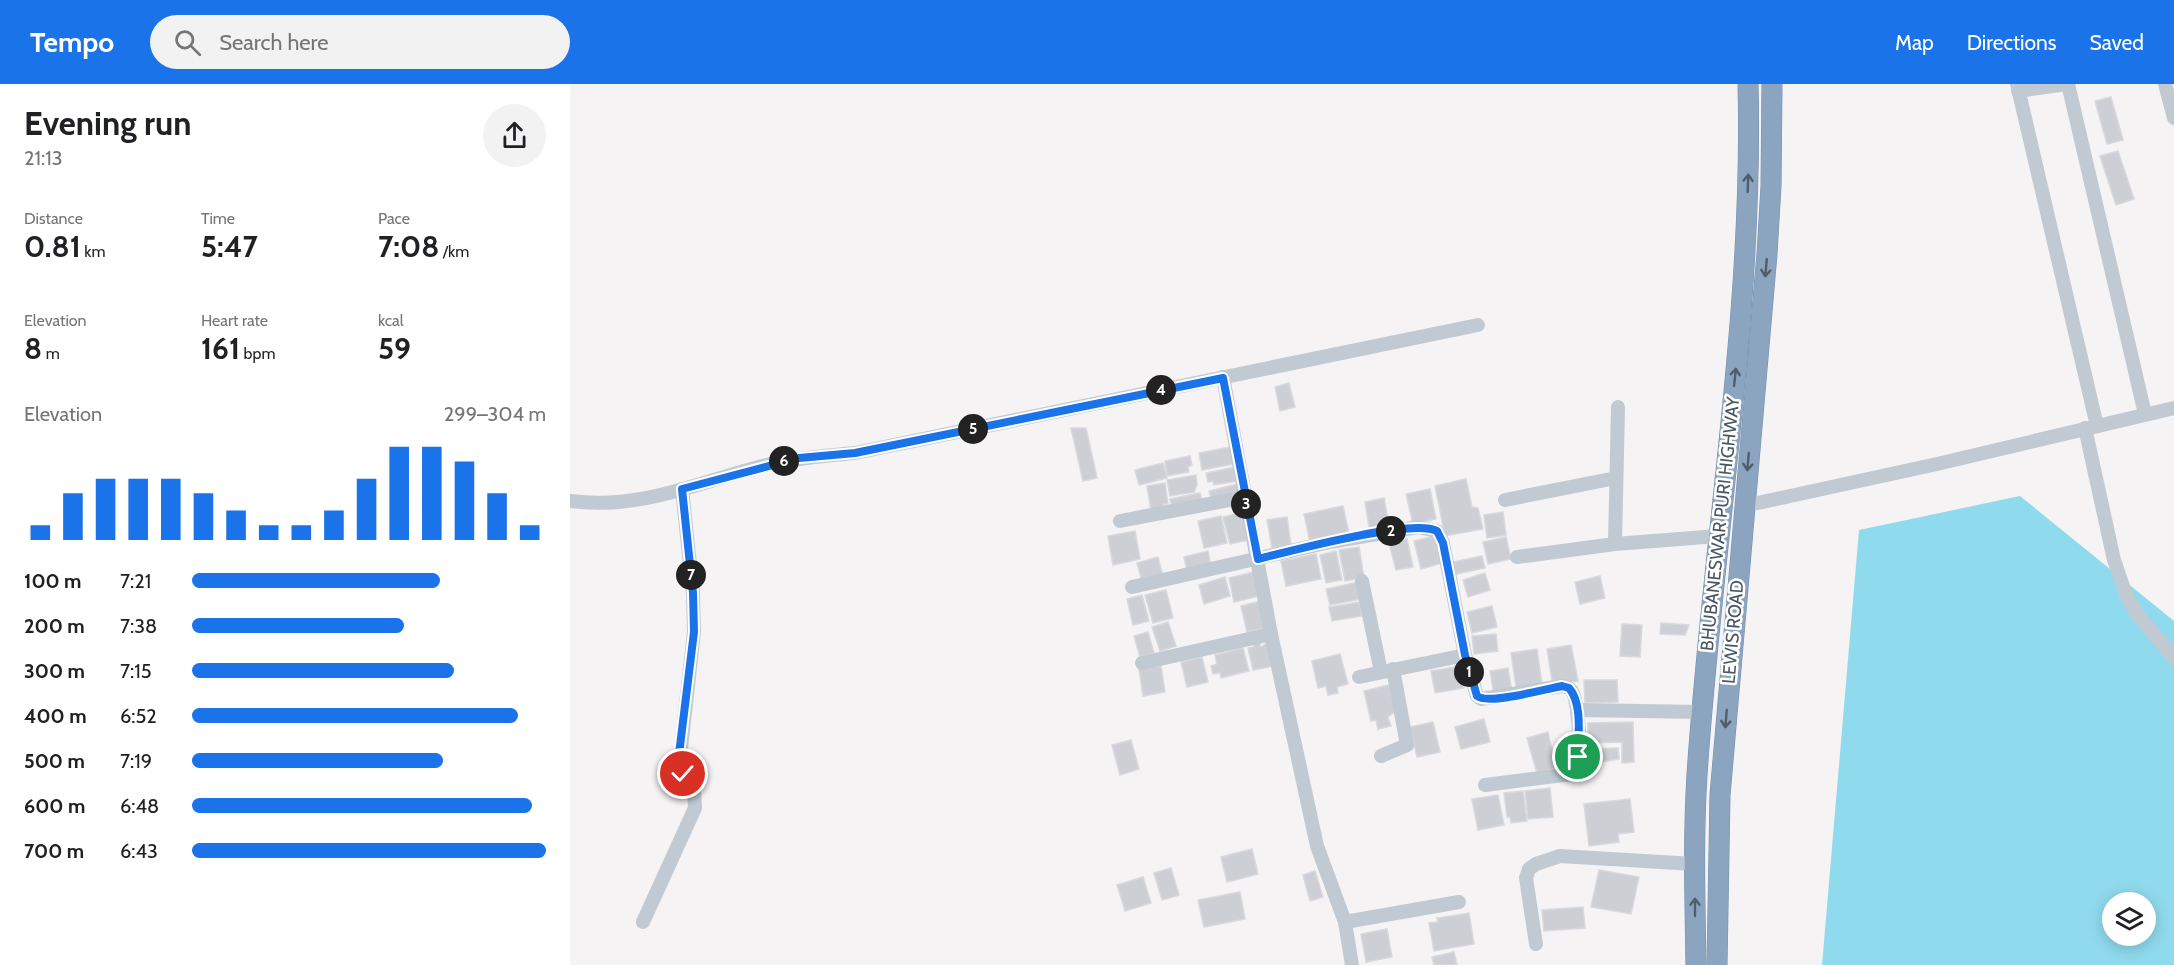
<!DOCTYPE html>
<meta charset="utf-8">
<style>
:root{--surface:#fff;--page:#f2f2f2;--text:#202124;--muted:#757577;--accent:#1a73e8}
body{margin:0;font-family:Cabin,sans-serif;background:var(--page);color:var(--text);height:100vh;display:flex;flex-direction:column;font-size:22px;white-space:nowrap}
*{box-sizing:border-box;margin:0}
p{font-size:20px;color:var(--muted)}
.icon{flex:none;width:33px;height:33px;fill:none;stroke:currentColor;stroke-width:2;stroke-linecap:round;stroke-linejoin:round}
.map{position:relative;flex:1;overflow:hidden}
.details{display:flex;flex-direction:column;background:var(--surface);width:570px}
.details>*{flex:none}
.buttons{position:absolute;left:1532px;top:808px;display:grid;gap:12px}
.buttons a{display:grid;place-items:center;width:54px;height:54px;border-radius:50%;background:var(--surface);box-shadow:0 3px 15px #0003;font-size:30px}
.pin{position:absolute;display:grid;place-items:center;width:51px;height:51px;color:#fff;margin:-26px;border:3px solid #fff;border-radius:50%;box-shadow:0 2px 6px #0007}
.km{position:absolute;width:30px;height:30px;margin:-15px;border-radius:50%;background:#222;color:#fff;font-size:16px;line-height:30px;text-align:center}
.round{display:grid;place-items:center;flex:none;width:63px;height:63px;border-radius:32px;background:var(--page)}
.summary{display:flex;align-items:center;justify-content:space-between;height:102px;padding:0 24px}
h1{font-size:33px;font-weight:700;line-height:45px}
.figures{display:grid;grid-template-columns:repeat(3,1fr);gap:9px;height:102px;padding:6px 24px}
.figures div{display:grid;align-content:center}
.figures b{font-size:30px;font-weight:700}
.figures small{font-size:16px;font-weight:400}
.figures p{font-size:16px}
.chart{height:168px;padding:12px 24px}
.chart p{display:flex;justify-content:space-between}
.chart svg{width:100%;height:108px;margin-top:6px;stroke:var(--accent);stroke-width:6}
ul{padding:0 24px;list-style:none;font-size:20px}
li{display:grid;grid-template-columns:96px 72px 1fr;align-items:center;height:45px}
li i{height:15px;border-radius:8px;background:var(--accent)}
header{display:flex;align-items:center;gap:36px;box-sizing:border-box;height:84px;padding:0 30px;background:var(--accent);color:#fff}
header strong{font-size:28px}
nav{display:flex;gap:33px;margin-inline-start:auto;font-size:21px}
.search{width:420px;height:54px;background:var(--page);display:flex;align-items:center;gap:15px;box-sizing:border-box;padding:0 21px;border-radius:33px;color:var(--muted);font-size:22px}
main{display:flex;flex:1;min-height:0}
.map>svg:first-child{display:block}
</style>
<header>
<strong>Tempo</strong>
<div class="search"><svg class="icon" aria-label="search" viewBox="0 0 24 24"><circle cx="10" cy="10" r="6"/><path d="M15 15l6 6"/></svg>Search here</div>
<nav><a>Map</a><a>Directions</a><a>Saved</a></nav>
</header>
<main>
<section class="details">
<div class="summary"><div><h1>Evening run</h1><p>21:13</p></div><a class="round"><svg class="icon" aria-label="share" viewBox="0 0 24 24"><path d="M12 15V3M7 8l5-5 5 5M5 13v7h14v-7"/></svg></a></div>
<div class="figures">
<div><p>Distance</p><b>0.81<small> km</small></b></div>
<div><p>Time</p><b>5:47</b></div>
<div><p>Pace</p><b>7:08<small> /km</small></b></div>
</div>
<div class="figures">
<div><p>Elevation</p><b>8<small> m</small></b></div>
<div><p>Heart rate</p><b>161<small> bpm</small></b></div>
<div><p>kcal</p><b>59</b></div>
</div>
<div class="chart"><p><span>Elevation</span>299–304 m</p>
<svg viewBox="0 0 160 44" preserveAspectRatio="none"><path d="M5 44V38M15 44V25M25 44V19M35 44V19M45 44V19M55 44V25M65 44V32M75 44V38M85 44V38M95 44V32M105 44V19M115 44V6M125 44V6M135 44V12M145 44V25M155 44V38"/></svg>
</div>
<ul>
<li><b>100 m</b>7:21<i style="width:70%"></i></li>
<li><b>200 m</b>7:38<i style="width:60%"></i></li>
<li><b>300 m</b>7:15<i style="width:74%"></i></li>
<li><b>400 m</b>6:52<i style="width:92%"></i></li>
<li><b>500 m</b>7:19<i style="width:71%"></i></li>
<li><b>600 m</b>6:48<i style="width:96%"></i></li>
<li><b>700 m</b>6:43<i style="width:100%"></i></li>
</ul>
</section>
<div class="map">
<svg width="1604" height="881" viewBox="0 0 1604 881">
<rect width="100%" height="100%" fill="#f5f3f3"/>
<!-- water -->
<path fill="#90daee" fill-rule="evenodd" d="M1450,412L1604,537V881H1252L1289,446ZM1542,819H1575V852H1542Z"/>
<!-- building -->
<g fill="#cdcfd5" stroke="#d7d9de" stroke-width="1.5">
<path d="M1541,13L1553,56L1537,60L1525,17Z"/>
<path d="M1548,67L1564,115L1546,121L1530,72Z"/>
<path d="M719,299L725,323L710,327L705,303Z"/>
<path d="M501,344H516L527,394L513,397Z"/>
<path d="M661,363L664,380L632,386L629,369Z"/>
<path d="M620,372L622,381L618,383L619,388L597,392L595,377Z"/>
<path d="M593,379L597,394L569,401L565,386Z"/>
<path d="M665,383L668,397L644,401L643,397L638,398L636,389Z"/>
<path d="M626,391L627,401L624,408L600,412L597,396Z"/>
<path d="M896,395L902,423L908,424L913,445L875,452L865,402Z"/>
<path d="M595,399L598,420H593L594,425L581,427L577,402Z"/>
<path d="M668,400L671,410L641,414L639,407Z"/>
<path d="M860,405L866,435L843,440L836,410Z"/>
<path d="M630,409L632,417L602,423L600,415Z"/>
<path d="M814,414L818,436L825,434L827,443L800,449L795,418Z"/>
<path d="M773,422L779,450L740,458L734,430Z"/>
<path d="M674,428L680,456L660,460L653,433Z"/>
<path d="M933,428L936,451L917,454L914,431Z"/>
<path d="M651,432L657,459L634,464L628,437Z"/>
<path d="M717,433L721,461L702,464L697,436Z"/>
<path d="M565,447L570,475L543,481L538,452Z"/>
<path d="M865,452L872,479L851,485L844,457Z"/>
<path d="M936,453L941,475L918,480L913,458Z"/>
<path d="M837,455L843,483L826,486L819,459Z"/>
<path d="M789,463L794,494L775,497L769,466Z"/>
<path d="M638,467L641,482L617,487L614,473Z"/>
<path d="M766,467L772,496L756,499L750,471Z"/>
<path d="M746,470L751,495L716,502L711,477Z"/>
<path d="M912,472L915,484L886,490L883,478Z"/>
<path d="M588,473L593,492L572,497L567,479Z"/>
<path d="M684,488L689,512L664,518L659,494Z"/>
<path d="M915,489L920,506L898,513L893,496Z"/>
<path d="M1030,492L1035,514L1010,520L1005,498Z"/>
<path d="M655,493L660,512L634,520L629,501Z"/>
<path d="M789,498L792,515L760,521L756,505Z"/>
<path d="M596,506L603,534L583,539L575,511Z"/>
<path d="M572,511L579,537L563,541L557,515Z"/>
<path d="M691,517L696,544L677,548L671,522Z"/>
<path d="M789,518L792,532L762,537L759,523Z"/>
<path d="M922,522L927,543L902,549L897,528Z"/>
<path d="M598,538L606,562L590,567L582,543Z"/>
<path d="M1091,539L1119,541L1115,551L1090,550Z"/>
<path d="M1052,540L1072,541L1070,573L1050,572Z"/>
<path d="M578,548L584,569L570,573L564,552Z"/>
<path d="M926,550L928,567L904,570L902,552Z"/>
<path d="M689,558L691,563L698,558L703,582L683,586L678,564L684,563L683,560Z"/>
<path d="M1001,561L1008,597L983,602L977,565Z"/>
<path d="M673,564L679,587L651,594L650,589L643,590L641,582L647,580L645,571Z"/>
<path d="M967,565L972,600L946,604L941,569Z"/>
<path d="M770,570L778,600L767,603L768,609L758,611L756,602L748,604L742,577Z"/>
<path d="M632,573L638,598L617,603L611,578Z"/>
<path d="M591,582L595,608L573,612L569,585Z"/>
<path d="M890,582L894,604L865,609L861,587Z"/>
<path d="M938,584L942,608L924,611L920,587Z"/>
<path d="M1014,596H1047L1048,618L1015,619Z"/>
<path d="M819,601L825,628L818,633L821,642L808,645L806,636L801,637L794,607Z"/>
<path d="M914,635L920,658L891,665L885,643Z"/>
<path d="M863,638L870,668L847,673L840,643Z"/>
<path d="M1063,638L1064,678L1052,679V658L1018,659V639Z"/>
<path d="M978,648L983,671L1001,666L1004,679L967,689L957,654Z"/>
<path d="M561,656L569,685L550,691L542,661Z"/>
<path d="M1048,664L1049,675L1018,680V665Z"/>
<path d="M980,704L983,733L958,735L955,707Z"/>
<path d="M953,707L957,737L941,739L940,733H937L934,709Z"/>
<path d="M928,711L934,741L908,746L902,715Z"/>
<path d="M1060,715L1064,748L1048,750L1049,758L1019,762L1014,720Z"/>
<path d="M682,765L688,790L657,798L651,773Z"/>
<path d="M601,784L609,811L592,816L584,789Z"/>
<path d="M1029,786L1069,793L1061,830L1021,823Z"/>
<path d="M745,787L753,813L740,817L733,791Z"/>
<path d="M573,793L581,819L555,827L547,801Z"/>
<path d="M670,808L675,835L634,843L628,816Z"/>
<path d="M1013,823L1015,844L974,847L972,826Z"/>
<path d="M899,829L904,860L864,867L859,839L868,838L867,834Z"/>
<path d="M817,845L822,873L796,878L791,850Z"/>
<path d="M884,868L887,881H864L862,873Z"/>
</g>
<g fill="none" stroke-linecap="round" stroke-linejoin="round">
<defs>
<g id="highway">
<path d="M1126,881C1125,818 1123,754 1127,691C1142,460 1184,231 1178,0"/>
<path d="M1147,881L1150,711L1197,170L1201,102L1202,0"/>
</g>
</defs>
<!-- highway casing -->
<use href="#highway" stroke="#7690ad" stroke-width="21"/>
<!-- minor -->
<g stroke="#c1cad2" stroke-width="14">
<path d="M1447,0L1527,342"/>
<path d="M1498,0L1575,330"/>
<path d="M1595,0L1604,34"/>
<path d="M1448,7L1497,0"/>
<path d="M653,293L701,550L747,762L775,838L782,881"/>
<path d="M1515,344L1544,476L1556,511L1567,530L1604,574"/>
<path d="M935,416L1046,394"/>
<path d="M0,417C67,426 122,401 185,384C218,375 251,372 285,369L908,241"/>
<path d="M1174,422L1367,380L1604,324"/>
<path d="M550,437L675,413"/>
<path d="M1045,460L1048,323"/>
<path d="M947,473L1045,460L1148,452"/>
<path d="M792,497L811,588"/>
<path d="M562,503L760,458L848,443L867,447L873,459L895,571L907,612L911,615L992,602C996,603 998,603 1001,606C1009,613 1011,670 1007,681C1007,684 1004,687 1002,690L915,701"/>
<path d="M572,579L701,550"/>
<path d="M789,593L895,571"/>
<path d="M1007,626L1132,628"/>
<path d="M811,672L837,661L823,585"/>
<path d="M73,838L125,724L124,706L109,682L124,548L123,509L112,405"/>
<path d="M775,838L889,818"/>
<path d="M966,860L956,794L959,785L966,780L990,772L1125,780"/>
</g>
<!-- highway -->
<use href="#highway" stroke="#8ba5c1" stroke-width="20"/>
</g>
<!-- one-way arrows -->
<defs><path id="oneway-shaft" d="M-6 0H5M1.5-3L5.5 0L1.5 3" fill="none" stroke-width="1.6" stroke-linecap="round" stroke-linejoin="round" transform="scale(1.5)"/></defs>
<g stroke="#505e6b">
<use href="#oneway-shaft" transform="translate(1178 99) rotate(-88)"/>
<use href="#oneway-shaft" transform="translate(1196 184) rotate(95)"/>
<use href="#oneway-shaft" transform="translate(1165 293) rotate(-84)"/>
<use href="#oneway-shaft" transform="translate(1178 378) rotate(95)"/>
<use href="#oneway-shaft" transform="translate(1156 635) rotate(95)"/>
<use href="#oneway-shaft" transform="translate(1125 823) rotate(-90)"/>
</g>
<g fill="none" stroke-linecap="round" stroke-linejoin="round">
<defs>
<path id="route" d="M113,690L109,682V670L124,548L123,509L112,405L229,374L285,369L653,294L688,475C720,467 843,434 867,447L873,459L895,571L907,612C918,621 976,605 992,602L999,604C1013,620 1008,653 1008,673"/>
</defs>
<!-- route casing -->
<use href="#route" stroke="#fff" stroke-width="12"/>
<!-- route -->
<use href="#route" stroke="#1a73e8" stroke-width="8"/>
</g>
<g text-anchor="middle" stroke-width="5" stroke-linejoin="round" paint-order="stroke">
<!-- street labels -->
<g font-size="18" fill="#4a5661" stroke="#fff">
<text transform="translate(1150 440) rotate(-84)" y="6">BHUBANESWAR PURI HIGHWAY</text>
<text transform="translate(1163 548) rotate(-85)" y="6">LEWIS ROAD</text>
</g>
</g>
</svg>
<div class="buttons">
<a><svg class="icon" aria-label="layers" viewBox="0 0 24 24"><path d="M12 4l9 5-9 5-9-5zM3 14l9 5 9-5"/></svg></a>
</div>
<div class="pin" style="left:1008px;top:673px;background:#1e9e55"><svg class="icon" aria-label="arrive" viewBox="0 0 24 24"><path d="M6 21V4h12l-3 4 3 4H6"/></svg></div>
<div class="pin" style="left:113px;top:690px;background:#d93025"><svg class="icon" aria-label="check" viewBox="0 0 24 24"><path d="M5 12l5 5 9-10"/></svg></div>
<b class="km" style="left:899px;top:588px">1</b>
<b class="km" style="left:821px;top:447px">2</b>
<b class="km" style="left:676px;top:420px">3</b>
<b class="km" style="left:591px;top:306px">4</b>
<b class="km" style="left:403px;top:345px">5</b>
<b class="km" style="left:214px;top:377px">6</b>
<b class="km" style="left:121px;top:491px">7</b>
</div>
</main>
